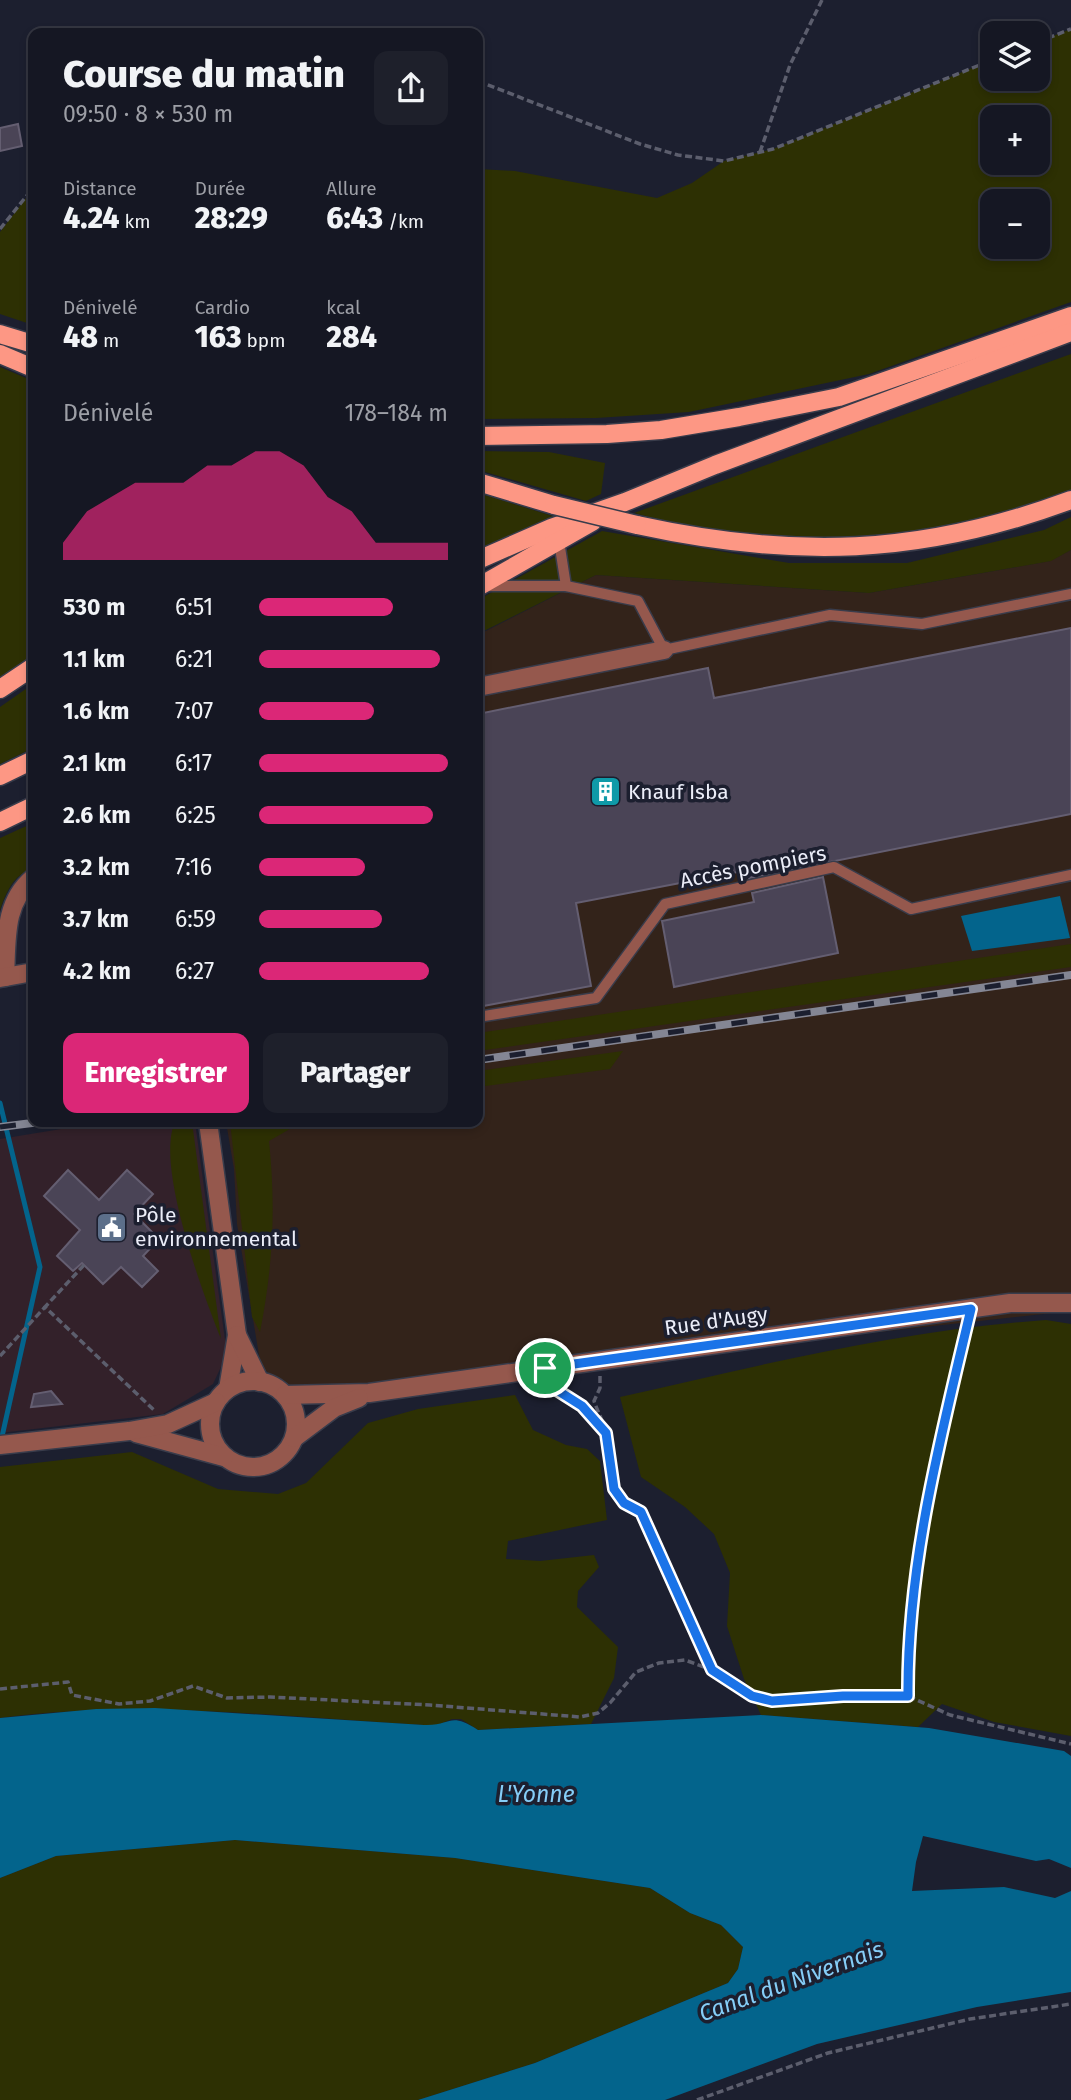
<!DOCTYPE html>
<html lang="fr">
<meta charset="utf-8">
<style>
:root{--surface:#151723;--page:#1e202b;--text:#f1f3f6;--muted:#9d9fa6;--line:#343641;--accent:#db2777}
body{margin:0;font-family:"Fira Sans",sans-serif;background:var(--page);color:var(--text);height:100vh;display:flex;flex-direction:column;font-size:26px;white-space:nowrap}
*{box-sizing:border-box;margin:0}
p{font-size:23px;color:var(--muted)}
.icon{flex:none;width:38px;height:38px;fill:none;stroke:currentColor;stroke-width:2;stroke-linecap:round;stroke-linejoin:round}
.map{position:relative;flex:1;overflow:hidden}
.details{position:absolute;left:28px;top:28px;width:455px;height:1099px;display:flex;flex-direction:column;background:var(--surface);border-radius:14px;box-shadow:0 4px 10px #0003,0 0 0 2px var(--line)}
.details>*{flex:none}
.tools{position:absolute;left:980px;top:21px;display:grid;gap:14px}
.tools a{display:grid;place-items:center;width:70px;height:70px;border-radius:14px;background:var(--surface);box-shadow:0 4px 10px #0003,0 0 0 2px var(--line);font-size:35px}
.pin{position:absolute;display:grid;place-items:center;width:60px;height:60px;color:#fff;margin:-30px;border:4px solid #fff;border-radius:50%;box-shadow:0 2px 7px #0007}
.round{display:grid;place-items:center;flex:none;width:74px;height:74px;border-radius:14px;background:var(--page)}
.overview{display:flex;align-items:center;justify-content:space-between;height:119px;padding:0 35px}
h1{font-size:38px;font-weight:800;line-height:52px}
.figures{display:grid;grid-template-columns:repeat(3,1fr);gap:10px;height:119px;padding:7px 35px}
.figures div{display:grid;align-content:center}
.figures b{font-size:30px;font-weight:800}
.figures small{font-size:19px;font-weight:400}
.figures p{font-size:19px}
.chart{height:196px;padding:14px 35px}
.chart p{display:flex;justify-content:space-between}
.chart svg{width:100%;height:126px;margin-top:7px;fill:var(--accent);opacity:.7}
.primary-button{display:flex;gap:14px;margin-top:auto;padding:14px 35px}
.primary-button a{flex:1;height:80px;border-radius:14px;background:var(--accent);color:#fff;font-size:28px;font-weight:800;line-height:80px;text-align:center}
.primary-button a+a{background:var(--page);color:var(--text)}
ul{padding:0 35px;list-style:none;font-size:23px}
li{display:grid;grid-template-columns:112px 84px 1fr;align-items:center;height:52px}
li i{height:18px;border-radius:9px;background:var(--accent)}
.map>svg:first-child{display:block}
</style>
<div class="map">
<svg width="1071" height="2100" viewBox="0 0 1071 2100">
<rect width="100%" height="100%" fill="#1c1f2f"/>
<!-- commercial -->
<path fill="#33212a" d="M104,1122H195L227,1354L213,1384L163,1414L0,1433V1139Z"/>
<!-- industrial -->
<path fill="#33231a" d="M1071,550V1311L428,1381L309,1404L261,1367L237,1224L234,1169L226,1122H478V635L596,575L869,593L1050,561Z"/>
<!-- green -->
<g fill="#2d3003" fill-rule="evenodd">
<path d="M1071,29V302L869,374L689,412L596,418L478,419V169L515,171L657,198L692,183L724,161L773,149L992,60V79H1038V42ZM992,117H1038V163H992ZM992,201H1038V247H992Z"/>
<path d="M33,189V325L0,314V232Z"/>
<path d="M1071,354V490C1005,516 920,540 849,540C777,541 703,531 634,513Z"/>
<path d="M0,367L33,381V656L0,678Z"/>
<path d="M478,451L549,452L605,463L601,494L586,501L478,470Z"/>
<path d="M478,493L556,517L478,549Z"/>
<path d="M1071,517V550L1051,561L869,593L596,575L478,634V600L602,531L789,563H907L1044,530Z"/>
<path d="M33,684V748L0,764V707Z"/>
<path d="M33,823V869C13,874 6,893 0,910V838Z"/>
<path d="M1071,944V967L478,1051V1033Z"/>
<path d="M623,1051L610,1069L478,1087V1071Z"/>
<path d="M175,1122H192L221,1339C203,1294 155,1165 175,1122Z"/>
<path d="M230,1122H302L269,1141C276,1208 273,1266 260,1332L252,1317Z"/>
<path d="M1046,1320L1071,1324V1736L994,1722L942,1704L918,1727L761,1715L744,1679L727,1626L730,1573L714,1534L685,1507L641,1477L620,1397C761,1365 902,1330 1046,1320Z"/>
<path d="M515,1395L533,1430L566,1445L587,1449L600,1461L607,1520L508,1541L506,1559L540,1561L594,1555L599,1567L578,1591L577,1607L618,1647L614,1678L591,1724L478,1730L461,1719H452L435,1726L424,1725C282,1717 141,1699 0,1718V1467L132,1452L218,1489L278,1494L306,1483L368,1423L418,1409Z"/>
<path d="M235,1840L455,1858L650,1888L690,1913L721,1925L743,1947L738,1969L728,1983L535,2063L418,2100H0V1878L56,1856Z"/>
</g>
<!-- water -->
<g fill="#03648c">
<path d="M1060,896L1070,938L972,951L961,916Z"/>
<path d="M155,1708L424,1725C453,1726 448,1711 478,1730L761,1715L929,1728L1064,1751L1071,1756V1868L1049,1859L1036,1861L923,1836L916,1862L912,1891L1004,1887L1055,1898L1071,1891V1992L977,2007L817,2044L665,2100H418L535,2063L728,1983L738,1969L743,1947L721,1925L690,1913L650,1888L455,1858L235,1840L56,1856L0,1878V1718L96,1709Z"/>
</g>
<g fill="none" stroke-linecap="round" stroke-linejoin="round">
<!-- stream -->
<path stroke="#03648c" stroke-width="5" d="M0,1103L40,1267L1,1441"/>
</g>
<!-- building -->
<g fill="#4a4456" stroke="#645e71" stroke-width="2">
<path d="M18,124L22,146L0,151V128Z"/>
<path d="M1071,628V814L749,878L748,870L576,903L591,986L478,1007V714L708,668L714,698Z"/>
<path d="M823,877L838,953L674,987L662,921L754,902L752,893Z"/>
<path d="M68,1170L99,1200L127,1170L153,1194L134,1214L159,1239L143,1256L158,1271L142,1287L121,1267L103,1284L82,1263L73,1271L57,1256L80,1230L44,1196Z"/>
<path d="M51,1391L62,1404L31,1407L34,1394Z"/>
</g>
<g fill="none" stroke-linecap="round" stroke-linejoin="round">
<defs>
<g id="service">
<path d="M559,541L566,586"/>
<path d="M487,586H566L638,601L664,650L830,615L922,624L1071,594"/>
<path d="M478,1017L596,998L665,904L834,867L911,909L1071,875"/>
</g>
<g id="minor">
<path d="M478,687L664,650"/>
<path d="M5,977C7,941 3,903 33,878"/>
<path d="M0,978L33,972"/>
<path d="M208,1122L237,1335L228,1389"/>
<path d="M237,1335L260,1382"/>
<circle cx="253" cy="1424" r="43"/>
<path d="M285,1395L369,1393L1010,1303H1071"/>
<path d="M136,1433L224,1457"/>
<path d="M294,1438L334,1408L359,1398"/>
<path d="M0,1445L129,1431L168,1424L216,1402"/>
</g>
<g id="primary">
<path d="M0,334L33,344"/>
<path d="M0,354L33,368"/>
<path d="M478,436L607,434L661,430L739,417L839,397L1071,316"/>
<path d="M478,482L554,505"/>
<path d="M637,525C793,559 920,556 1071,500"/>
<path d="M478,560L551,528L625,502L715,465L1071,332"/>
<path d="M478,587L592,522"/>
<path d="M0,689L33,667"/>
<path d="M0,776L33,760"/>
<path d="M0,822L33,806"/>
</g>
</defs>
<!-- service casing -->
<use href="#service" stroke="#393c4b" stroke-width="13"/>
<!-- minor casing -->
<use href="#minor" stroke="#393c4b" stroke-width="21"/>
<!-- primary casing -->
<use href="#primary" stroke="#393c4b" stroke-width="21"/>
<!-- path -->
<g stroke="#5c5e6d" stroke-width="3.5" stroke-dasharray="7 3.5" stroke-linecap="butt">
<path d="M1038,42L1071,29"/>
<path d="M478,81L640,144L678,155L724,161L773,149L992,60"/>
<path d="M760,152L790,65L822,0"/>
<path d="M0,229L33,188"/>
<path d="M84,1265L45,1307L155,1411"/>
<path d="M0,1356L45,1307"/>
<path d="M600,1376V1388L594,1401C599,1415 607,1429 609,1443C615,1477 605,1493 641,1512L712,1670"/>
<path d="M551,1384L564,1396L582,1407L605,1432"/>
<path d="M0,1689L68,1682L72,1695L119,1704L150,1701L193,1686L227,1698L270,1697L430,1705L580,1717L598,1713L610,1703L636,1672L659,1663L685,1660L712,1670L752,1696L772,1701L843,1696H908L950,1715L1071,1744"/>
<path d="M908,1696C907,1570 938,1447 967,1326"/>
<path d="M697,2100L828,2053L970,2019L1071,2004"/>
</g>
<!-- service -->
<use href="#service" stroke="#95584d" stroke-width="10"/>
<!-- minor -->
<use href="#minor" stroke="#95584d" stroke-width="18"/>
<!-- primary -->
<use href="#primary" stroke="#fd9784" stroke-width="18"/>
<defs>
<g id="rail">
<path d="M478,1060L1071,975"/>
<path d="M0,1127L40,1122"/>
</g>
</defs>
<!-- rail casing -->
<use href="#rail" stroke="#848694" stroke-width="8"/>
<!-- rail -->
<use href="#rail" stroke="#1c1f2f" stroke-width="5" stroke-dasharray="16" stroke-linecap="butt"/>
<defs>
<path id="primary-bridge" d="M554,505L637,525"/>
</defs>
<!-- primary-bridge casing -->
<use href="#primary-bridge" stroke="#393c4b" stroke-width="21" stroke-linecap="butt"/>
<!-- primary-bridge -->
<use href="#primary-bridge" stroke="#fd9784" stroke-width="18"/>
</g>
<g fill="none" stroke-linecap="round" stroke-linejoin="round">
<defs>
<path id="route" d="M971,1309C941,1436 907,1564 908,1696H843L772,1701L752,1696L712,1670L641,1512L624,1503L614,1489L606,1433L582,1406L552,1387L545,1368Z"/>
</defs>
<!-- route casing -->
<use href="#route" stroke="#fff" stroke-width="14"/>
<!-- route -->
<use href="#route" stroke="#1a73e8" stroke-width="9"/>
</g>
<!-- icons -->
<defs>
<symbol id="building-square" viewBox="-11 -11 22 22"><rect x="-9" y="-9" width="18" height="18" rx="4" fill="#0f9aa8" stroke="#1c1f2f"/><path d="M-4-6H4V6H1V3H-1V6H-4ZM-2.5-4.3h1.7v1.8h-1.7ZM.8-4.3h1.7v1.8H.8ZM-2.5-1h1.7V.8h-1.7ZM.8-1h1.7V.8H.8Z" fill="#fff"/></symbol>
<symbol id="civic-square" viewBox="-11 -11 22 22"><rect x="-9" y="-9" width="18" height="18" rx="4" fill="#5c6f8a" stroke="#1c1f2f"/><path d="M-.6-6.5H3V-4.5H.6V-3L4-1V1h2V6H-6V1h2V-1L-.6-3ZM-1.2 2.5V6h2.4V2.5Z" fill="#fff"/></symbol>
</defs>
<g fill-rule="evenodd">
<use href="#building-square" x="588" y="774" width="35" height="35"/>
<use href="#civic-square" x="94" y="1210" width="35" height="35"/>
</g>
<g text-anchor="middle" stroke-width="7" stroke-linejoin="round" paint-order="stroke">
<!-- poi labels -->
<g font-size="21" fill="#ebedf8" stroke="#1c1f2f" text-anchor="start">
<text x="628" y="799">Knauf Isba</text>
<text x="135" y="1222">Pôle<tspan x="135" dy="24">environnemental</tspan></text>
</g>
<!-- street labels -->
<g font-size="21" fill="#ebedf8" stroke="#1c1f2f">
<text transform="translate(753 867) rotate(-11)" y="7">Accès pompiers</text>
<text transform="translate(716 1321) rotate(-8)" y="7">Rue d'Augy</text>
</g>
<!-- water labels -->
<g font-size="23" font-style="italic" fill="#85cdf7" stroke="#1c1f2f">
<text x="536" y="1802">L'Yonne</text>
<text transform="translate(791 1981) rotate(-20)" y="8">Canal du Nivernais</text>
</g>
</g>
</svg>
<div class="tools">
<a><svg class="icon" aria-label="layers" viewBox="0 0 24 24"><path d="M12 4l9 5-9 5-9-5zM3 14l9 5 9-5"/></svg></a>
<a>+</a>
<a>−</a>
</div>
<div class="pin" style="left:545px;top:1368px;background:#1e9e55"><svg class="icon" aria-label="arrive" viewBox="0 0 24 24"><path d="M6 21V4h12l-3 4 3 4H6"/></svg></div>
<section class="details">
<div class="overview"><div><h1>Course du matin</h1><p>09:50 · 8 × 530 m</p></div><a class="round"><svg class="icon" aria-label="share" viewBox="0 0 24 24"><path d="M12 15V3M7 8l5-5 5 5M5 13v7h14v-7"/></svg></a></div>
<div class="figures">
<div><p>Distance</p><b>4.24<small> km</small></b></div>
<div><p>Durée</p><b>28:29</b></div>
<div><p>Allure</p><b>6:43<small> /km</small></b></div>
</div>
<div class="figures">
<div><p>Dénivelé</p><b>48<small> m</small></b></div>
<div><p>Cardio</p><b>163<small> bpm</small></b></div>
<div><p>kcal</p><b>284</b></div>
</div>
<div class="chart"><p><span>Dénivelé</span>178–184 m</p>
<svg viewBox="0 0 160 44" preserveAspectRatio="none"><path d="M0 44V38L10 27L20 22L30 17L40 17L50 17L60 11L70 11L80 6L90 6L100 11L110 22L120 27L130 38L140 38L150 38L160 38V44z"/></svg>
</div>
<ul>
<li><b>530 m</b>6:51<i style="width:71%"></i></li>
<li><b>1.1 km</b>6:21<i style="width:96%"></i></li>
<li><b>1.6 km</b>7:07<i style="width:61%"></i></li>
<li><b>2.1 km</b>6:17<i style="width:100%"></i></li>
<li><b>2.6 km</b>6:25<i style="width:92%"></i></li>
<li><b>3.2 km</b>7:16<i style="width:56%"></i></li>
<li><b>3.7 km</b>6:59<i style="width:65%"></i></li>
<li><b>4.2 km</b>6:27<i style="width:90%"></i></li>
</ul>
<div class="primary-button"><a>Enregistrer</a><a>Partager</a></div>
</section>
</div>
